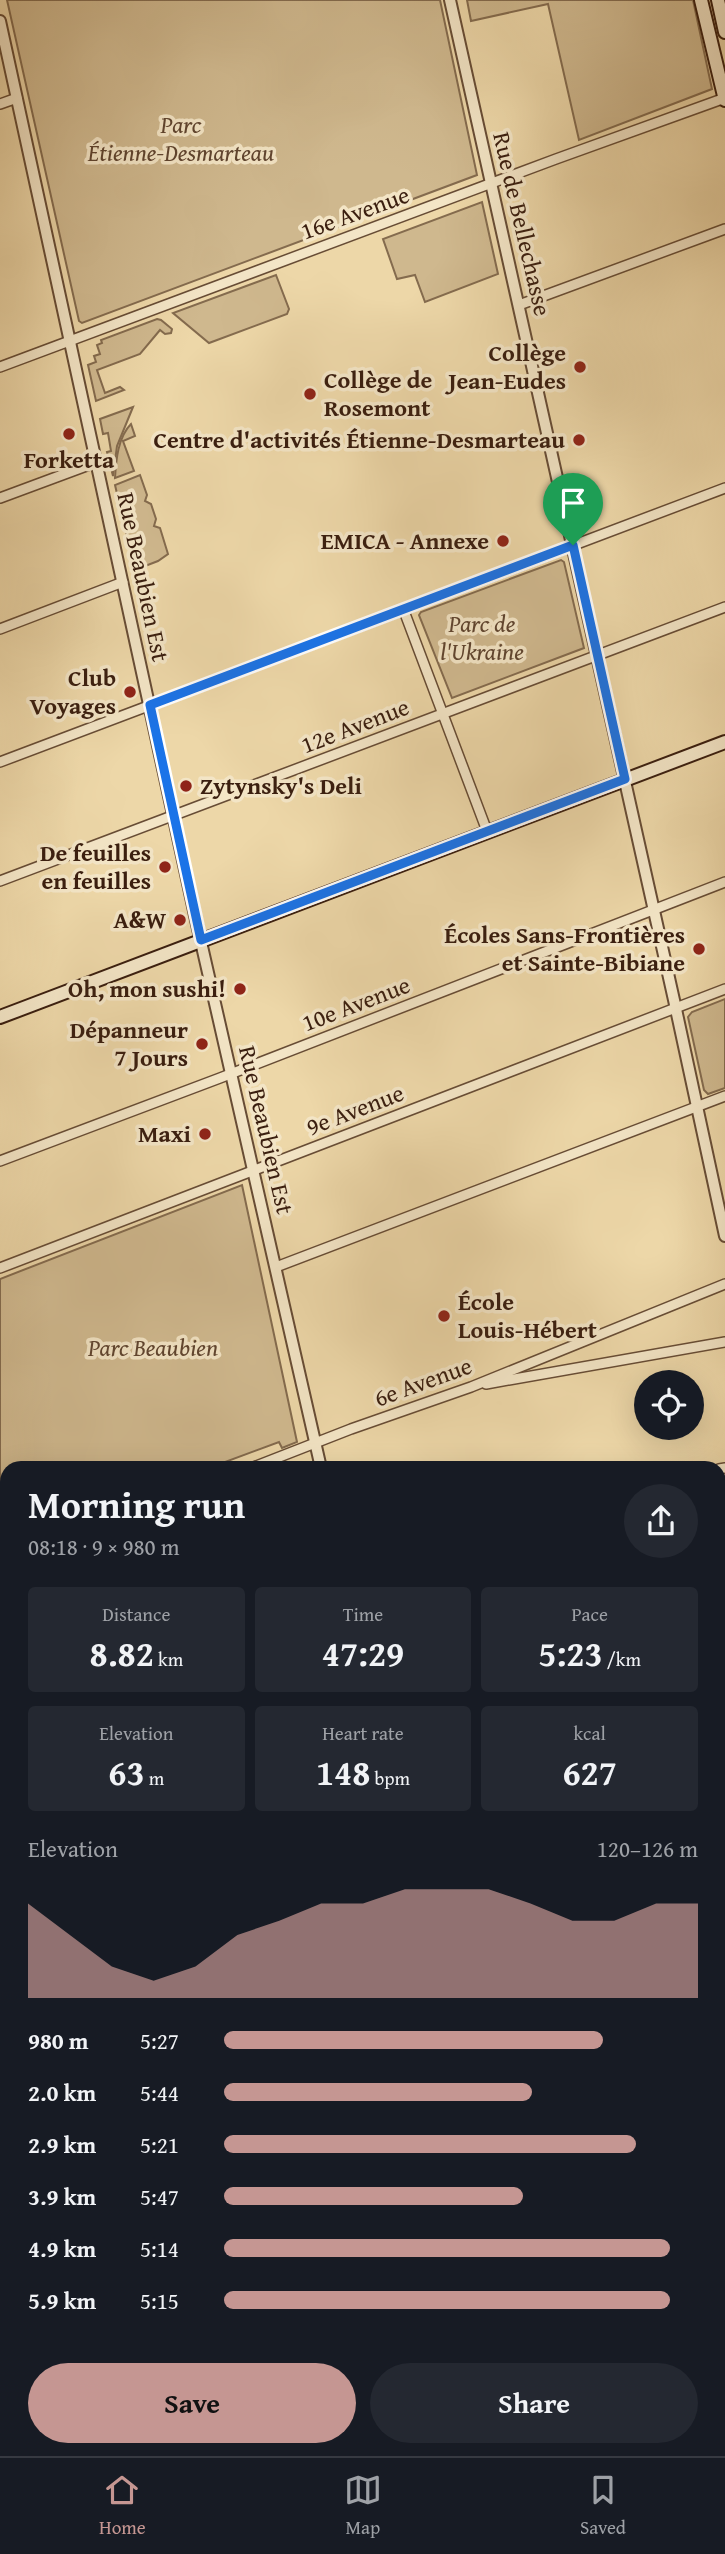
<!DOCTYPE html>
<meta charset="utf-8">
<style>
:root{--surface:#171b24;--page:#242831;--text:#f1f3f6;--muted:#9ea1a6;--line:#363941;--accent:#c59692}
body{margin:0;font-family:"Gentium Book Plus",serif;background:var(--page);color:var(--text);height:100vh;display:flex;flex-direction:column;font-size:26px;white-space:nowrap}
*{box-sizing:border-box;margin:0}
p{font-size:23px;color:var(--muted)}
.icon{flex:none;width:38px;height:38px;fill:none;stroke:currentColor;stroke-width:2;stroke-linecap:round;stroke-linejoin:round}
.map{position:relative;flex:1;overflow:hidden}
.side{position:absolute;left:0px;top:1461px;width:726px;height:996px;display:flex;flex-direction:column;background:var(--surface);border-radius:21px 21px 0 0;box-shadow:0 7px 28px #0002}
.side>*{flex:none}
.tools{position:absolute;left:634px;top:1370px;display:grid;gap:14px}
.tools a{display:grid;place-items:center;width:70px;height:70px;border-radius:50%;background:var(--surface);box-shadow:0 7px 28px #0002;font-size:35px}
.pin{position:absolute;display:grid;place-items:center;width:60px;height:60px;color:#fff;margin:-72px -30px;border-radius:50% 50% 50% 0;rotate:-45deg;box-shadow:0 0 7px #0007}
.pin .icon{rotate:45deg}
.round{display:grid;place-items:center;flex:none;width:74px;height:74px;border-radius:37px;background:var(--page)}
.head{display:flex;align-items:center;justify-content:space-between;height:119px;padding:0 28px}
h1{font-size:38px;font-weight:600;line-height:52px}
.figures{display:grid;grid-template-columns:repeat(3,1fr);gap:10px;height:119px;padding:7px 28px}
.figures div{display:grid;align-content:center;border-radius:7px;background:var(--page);text-align:center}
.figures b{font-size:35px;font-weight:600}
.figures small{font-size:19px;font-weight:400}
.figures p{font-size:19px}
.chart{height:196px;padding:14px 28px}
.chart p{display:flex;justify-content:space-between}
.chart svg{width:100%;height:126px;margin-top:7px;fill:var(--accent);opacity:.7}
.primary-button{display:flex;gap:14px;margin-top:auto;padding:14px 28px}
.primary-button a{flex:1;height:80px;border-radius:42px;background:var(--accent);color:#111;font-size:28px;font-weight:600;line-height:80px;text-align:center}
.primary-button a+a{background:var(--page);color:var(--text)}
ul{padding:0 28px;list-style:none;font-size:23px}
li{display:grid;grid-template-columns:112px 84px 1fr;align-items:center;height:52px}
li i{height:18px;border-radius:9px;background:var(--accent)}
.dock{display:flex;justify-content:space-around;align-items:center;height:98px;border-top:2px solid var(--line);background:var(--surface);font-size:19px;color:var(--muted)}
.dock a{display:grid;justify-items:center;gap:4px}
.dock .on{color:var(--accent)}
.map>svg:first-child{display:block}
</style>
<div class="map">
<svg width="725" height="2456" viewBox="0 0 725 2456">
<rect width="100%" height="100%" fill="#edd7a8"/>
<filter id="stains"><feTurbulence type="fractalNoise" baseFrequency=".00286" numOctaves="4"/><feColorMatrix values="0 0 0 0 .2 0 0 0 0 .09 0 0 0 0 .02 0 0 0 .5 -.17"/></filter>
<radialGradient id="worn" r=".72"><stop offset=".6" stop-color="#630" stop-opacity="0"/><stop offset="1" stop-color="#630" stop-opacity=".3"/></radialGradient>
<!-- green -->
<g fill="#cfb88e" stroke="#846b4e" stroke-width="2">
<path d="M7,0H440L477,175L82,323L79,321Z"/>
<path d="M467,0H693L712,89L579,140L548,4L471,21Z"/>
<path d="M482,202L498,274L425,302L415,275L397,279L383,239Z"/>
<path d="M276,275L289,309L287,314L209,343L173,313Z"/>
<path d="M157,319L161,320L172,329L171,333L165,334L160,330L140,354L97,370L105,393L120,387L124,390L96,401L88,365L96,362L94,356L100,354L97,345L102,343L101,340Z"/>
<path d="M133,407L117,446L113,476L107,452L111,451L108,433L103,434L100,419Z"/>
<path d="M131,424L135,436L123,441L134,471L115,478C116,460 118,437 131,424Z"/>
<path d="M140,475L147,495L145,501L151,504L156,519L154,526L160,528L168,554L158,561L135,570L115,485Z"/>
<path d="M561,560L564,562L584,648L452,698L419,615L421,612Z"/>
<path d="M725,999V1088L708,1094L704,1090L688,1017L692,1012Z"/>
<path d="M242,1185L297,1442L282,1448L279,1442L209,1468H7V1556L4,1561L6,1591L0,1593V1279Z"/>
</g>
<g fill="none" stroke-linecap="round" stroke-linejoin="round">
<defs>
<g id="minor">
<path d="M0,104L17,98"/>
<path d="M519,305L725,229"/>
<path d="M0,367L556,159L725,98"/>
<path d="M0,498L97,462"/>
<path d="M404,611L487,831"/>
<path d="M0,629L123,582"/>
<path d="M0,762L725,488"/>
<path d="M0,881L725,607"/>
<path d="M0,1161L220,1078L725,882"/>
<path d="M276,1267L725,1096"/>
<path d="M0,1268L725,989"/>
<path d="M486,1384L725,1342"/>
<path d="M251,1468L351,1429L471,1387L725,1284"/>
<path d="M719,1469L725,1468"/>
<path d="M719,1598L725,1597"/>
<path d="M0,1603L7,1601"/>
<path d="M719,1724L725,1723"/>
<path d="M0,1729L7,1728"/>
<path d="M719,1852L725,1851"/>
<path d="M0,1857L7,1856"/>
<path d="M0,1984L7,1983"/>
<path d="M719,2107L725,2106"/>
<path d="M719,2234L725,2233"/>
<path d="M0,2239L7,2238"/>
<path d="M719,2361L725,2360"/>
<path d="M0,2366L7,2365"/>
<path d="M207,2456L240,2450"/>
</g>
<g id="tertiary">
<path d="M450,0L674,1000L725,1236"/>
<path d="M0,21L196,920L321,1468"/>
<path d="M0,2113L7,2145"/>
<path d="M76,2450L77,2456"/>
<path d="M539,2450L540,2456"/>
</g>
<g id="secondary">
<path d="M701,0L725,100"/>
<path d="M718,0L725,32"/>
<path d="M0,1017L725,742"/>
<path d="M719,1979L725,1978"/>
<path d="M0,2111L7,2110"/>
</g>
</defs>
<!-- minor casing -->
<use href="#minor" stroke="#674c35" stroke-width="12"/>
<!-- tertiary casing -->
<use href="#tertiary" stroke="#674c35" stroke-width="14"/>
<!-- secondary casing -->
<use href="#secondary" stroke="#3a1e0f" stroke-width="16"/>
<!-- minor -->
<use href="#minor" stroke="#f3e5c6" stroke-width="9"/>
<!-- tertiary -->
<use href="#tertiary" stroke="#f3e5c6" stroke-width="10"/>
<!-- secondary -->
<use href="#secondary" stroke="#f3e5c6" stroke-width="12"/>
</g>
<g fill="none" stroke-linecap="round" stroke-linejoin="round">
<defs>
<path id="route" d="M573,545L625,779L201,940L150,705Z"/>
</defs>
<!-- route casing -->
<use href="#route" stroke="#fff" stroke-width="14"/>
<!-- route -->
<use href="#route" stroke="#1a73e8" stroke-width="9"/>
</g>
<!-- markers -->
<g fill="#8f2418" stroke="#f3e5c6" stroke-width="2.5">
<circle cx="580" cy="367" r="7"/>
<circle cx="310" cy="394" r="7"/>
<circle cx="69" cy="434" r="7"/>
<circle cx="579" cy="440" r="7"/>
<circle cx="503" cy="541" r="7"/>
<circle cx="130" cy="692" r="7"/>
<circle cx="186" cy="786" r="7"/>
<circle cx="165" cy="867" r="7"/>
<circle cx="180" cy="920" r="7"/>
<circle cx="699" cy="949" r="7"/>
<circle cx="240" cy="989" r="7"/>
<circle cx="202" cy="1044" r="7"/>
<circle cx="205" cy="1134" r="7"/>
<circle cx="444" cy="1316" r="7"/>
</g>
<g text-anchor="middle" stroke-width="7" stroke-linejoin="round" paint-order="stroke">
<!-- park labels -->
<g font-size="24" font-style="italic" fill="#5f442f" stroke="#f3e5c6">
<text x="181" y="133">Parc<tspan x="181" dy="28">Étienne-Desmarteau</tspan></text>
<text x="482" y="632">Parc de<tspan x="482" dy="28">l'Ukraine</tspan></text>
<text x="153" y="1356">Parc Beaubien</text>
</g>
<!-- street labels -->
<g font-size="24" fill="#3a1e0f" stroke="#f3e5c6">
<text transform="translate(355 213) rotate(-20)" y="8">16e Avenue</text>
<text transform="translate(522 224) rotate(77)" y="8">Rue de Bellechasse</text>
<text transform="translate(143 577) rotate(78)" y="8">Rue Beaubien Est</text>
<text transform="translate(355 726) rotate(-21)" y="8">12e Avenue</text>
<text transform="translate(356 1004) rotate(-21)" y="8">10e Avenue</text>
<text transform="translate(355 1110) rotate(-21)" y="8">9e Avenue</text>
<text transform="translate(266 1130) rotate(77)" y="8">Rue Beaubien Est</text>
<text transform="translate(423 1382) rotate(-20)" y="8">6e Avenue</text>
</g>
<!-- poi labels -->
<g font-size="24" font-weight="bold" fill="#3a1e0f" stroke="#f3e5c6" text-anchor="end">
<text x="566" y="361">Collège<tspan x="566" dy="28">Jean-Eudes</tspan></text>
<text x="324" y="388" text-anchor="start">Collège de<tspan x="324" dy="28">Rosemont</tspan></text>
<text x="565" y="448">Centre d'activités Étienne-Desmarteau</text>
<text x="69" y="468" text-anchor="middle">Forketta</text>
<text x="489" y="549">EMICA - Annexe</text>
<text x="116" y="686">Club<tspan x="116" dy="28">Voyages</tspan></text>
<text x="200" y="794" text-anchor="start">Zytynsky's Deli</text>
<text x="151" y="861">De feuilles<tspan x="151" dy="28">en feuilles</tspan></text>
<text x="166" y="928">A&amp;W</text>
<text x="685" y="943">Écoles Sans-Frontières<tspan x="685" dy="28">et Sainte-Bibiane</tspan></text>
<text x="226" y="997">Oh, mon sushi!</text>
<text x="188" y="1038">Dépanneur<tspan x="188" dy="28">7 Jours</tspan></text>
<text x="191" y="1142">Maxi</text>
<text x="458" y="1310" text-anchor="start">École<tspan x="458" dy="28">Louis-Hébert</tspan></text>
</g>
</g>
<rect width="100%" height="100%" filter="url(#stains)"/>
<rect width="100%" height="100%" fill="url(#worn)"/>
</svg>
<div class="tools">
<a><svg class="icon" aria-label="locate" viewBox="0 0 24 24"><circle cx="12" cy="12" r="6"/><path d="M12 2v4M12 18v4M2 12h4M18 12h4"/></svg></a>
</div>
<div class="pin" style="left:573px;top:545px;background:#1e9e55"><svg class="icon" aria-label="arrive" viewBox="0 0 24 24"><path d="M6 21V4h12l-3 4 3 4H6"/></svg></div>
<section class="side">
<div class="head"><div><h1>Morning run</h1><p>08:18 · 9 × 980 m</p></div><a class="round"><svg class="icon" aria-label="share" viewBox="0 0 24 24"><path d="M12 15V3M7 8l5-5 5 5M5 13v7h14v-7"/></svg></a></div>
<div class="figures">
<div><p>Distance</p><b>8.82<small> km</small></b></div>
<div><p>Time</p><b>47:29</b></div>
<div><p>Pace</p><b>5:23<small> /km</small></b></div>
</div>
<div class="figures">
<div><p>Elevation</p><b>63<small> m</small></b></div>
<div><p>Heart rate</p><b>148<small> bpm</small></b></div>
<div><p>kcal</p><b>627</b></div>
</div>
<div class="chart"><p><span>Elevation</span>120–126 m</p>
<svg viewBox="0 0 160 44" preserveAspectRatio="none"><path d="M0 44V11L10 22L20 33L30 38L40 33L50 22L60 17L70 11L80 11L90 6L100 6L110 6L120 11L130 17L140 17L150 11L160 11V44z"/></svg>
</div>
<ul>
<li><b>980 m</b>5:27<i style="width:80%"></i></li>
<li><b>2.0 km</b>5:44<i style="width:65%"></i></li>
<li><b>2.9 km</b>5:21<i style="width:87%"></i></li>
<li><b>3.9 km</b>5:47<i style="width:63%"></i></li>
<li><b>4.9 km</b>5:14<i style="width:94%"></i></li>
<li><b>5.9 km</b>5:15<i style="width:94%"></i></li>
</ul>
<div class="primary-button"><a>Save</a><a>Share</a></div>
</section>
</div>
<nav class="dock">
<a class="on"><svg class="icon" aria-label="home" viewBox="0 0 24 24"><path d="M3 11l9-7 9 7M6 9v11h12V9"/></svg>Home</a>
<a><svg class="icon" aria-label="map" viewBox="0 0 24 24"><path d="M3 6l6-2 6 2 6-2v14l-6 2-6-2-6 2zM9 4v14M15 6v14"/></svg>Map</a>
<a><svg class="icon" aria-label="saved" viewBox="0 0 24 24"><path d="M7 4h10v16l-5-4-5 4z"/></svg>Saved</a>
</nav>
